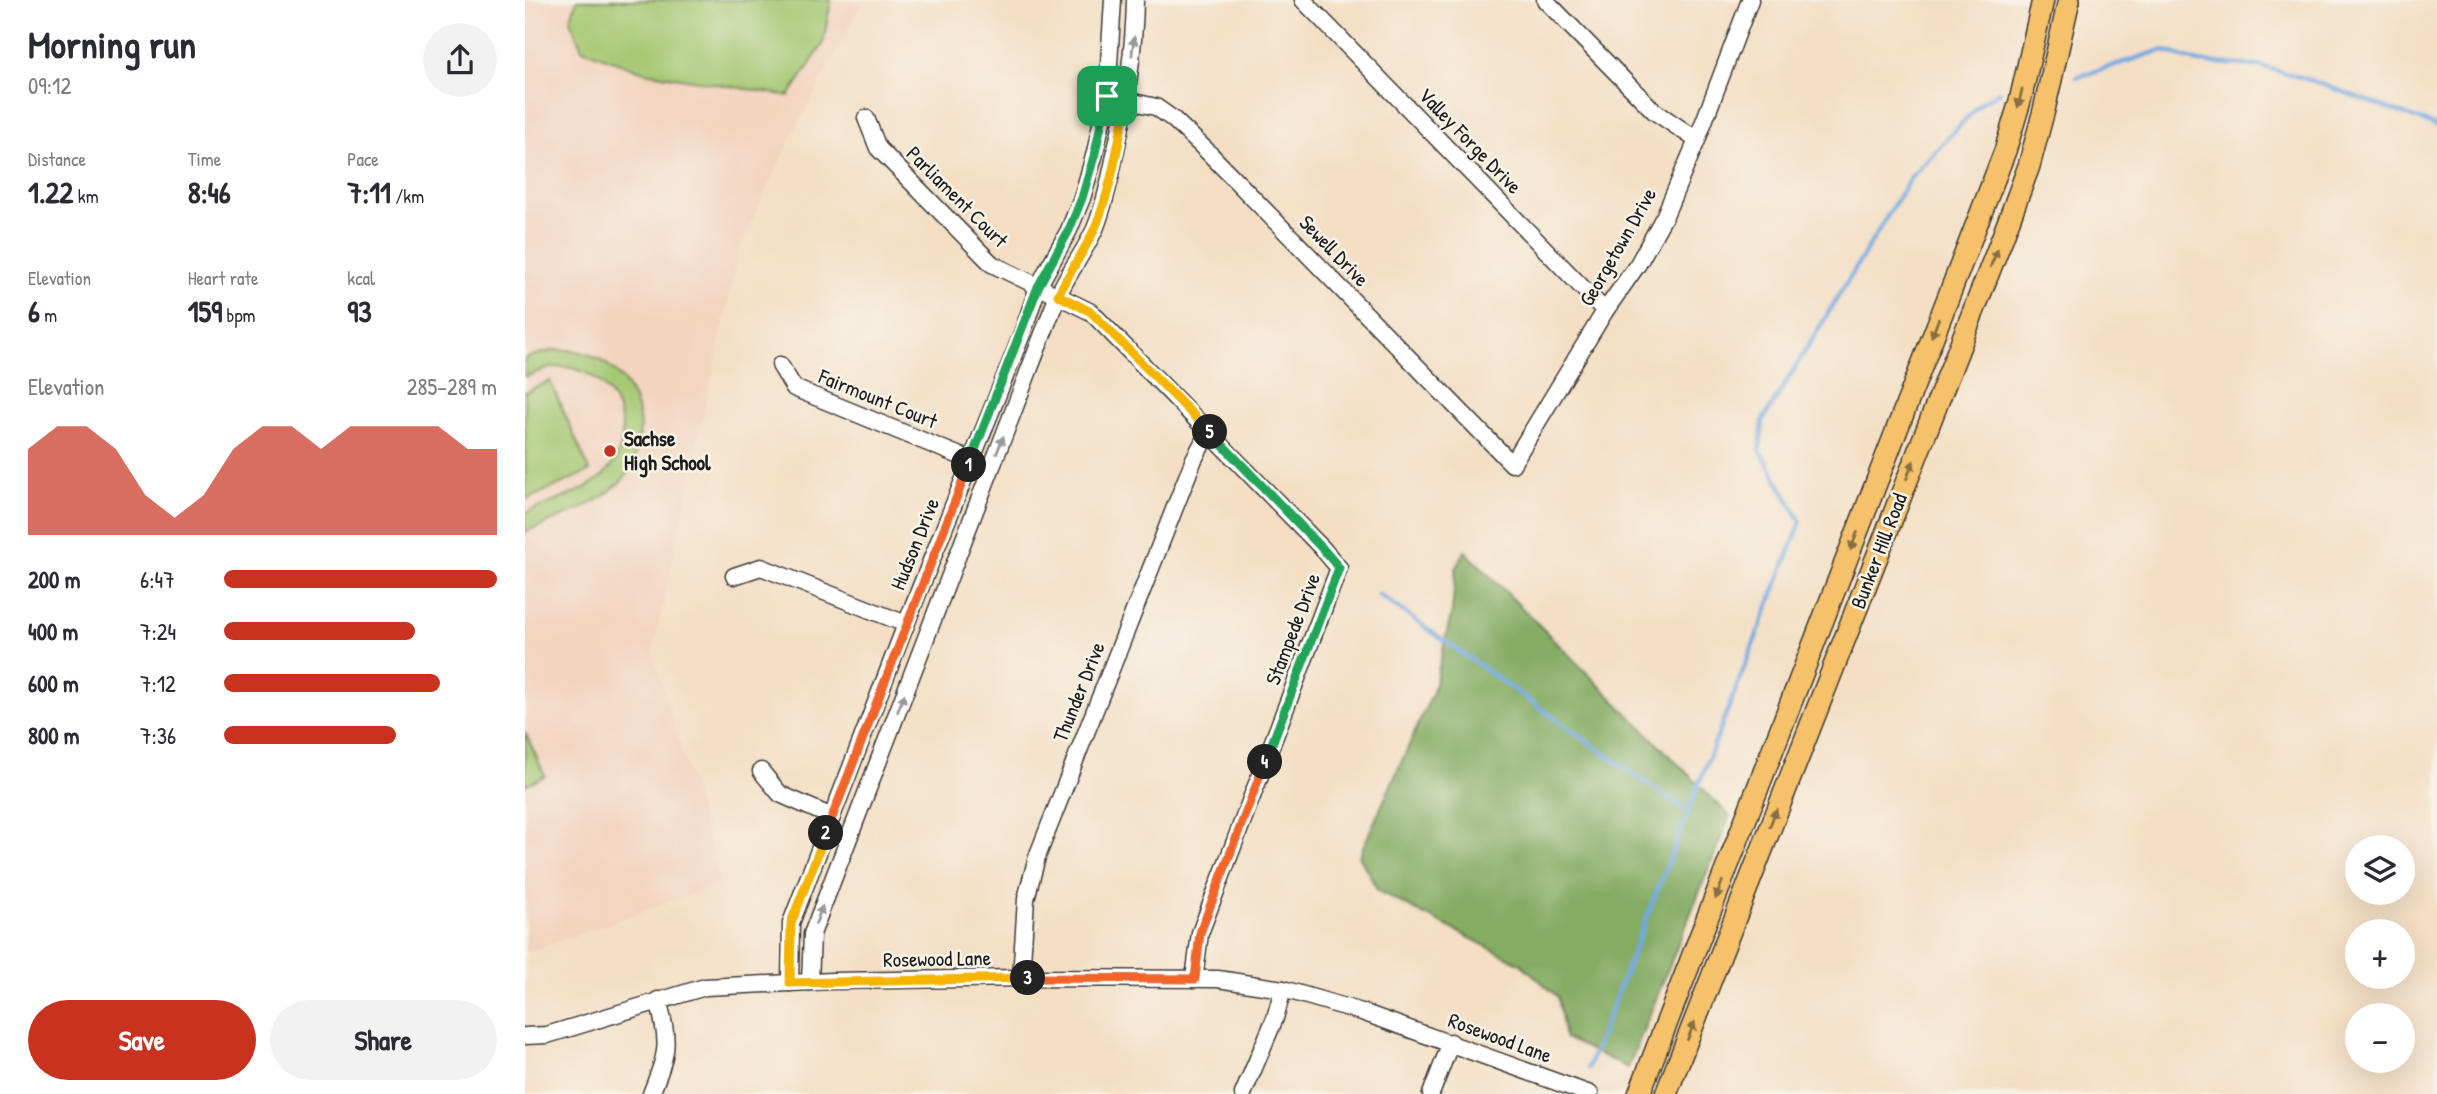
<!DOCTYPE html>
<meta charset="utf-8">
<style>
:root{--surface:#fff;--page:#f2f2f3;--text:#2b2b33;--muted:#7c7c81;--accent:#c8321e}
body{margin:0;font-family:"Patrick Hand",sans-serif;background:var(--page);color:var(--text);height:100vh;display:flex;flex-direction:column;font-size:26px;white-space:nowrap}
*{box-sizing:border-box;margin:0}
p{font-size:23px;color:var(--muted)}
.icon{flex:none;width:38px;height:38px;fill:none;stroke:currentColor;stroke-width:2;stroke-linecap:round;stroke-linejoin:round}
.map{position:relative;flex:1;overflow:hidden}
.side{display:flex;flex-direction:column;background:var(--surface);width:525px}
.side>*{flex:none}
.tools{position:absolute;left:1820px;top:835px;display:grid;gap:14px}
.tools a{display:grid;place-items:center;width:70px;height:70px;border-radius:50%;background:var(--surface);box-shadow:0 7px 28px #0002;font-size:35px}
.pin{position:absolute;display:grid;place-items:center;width:60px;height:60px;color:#fff;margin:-30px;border-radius:14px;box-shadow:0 4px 10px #0006}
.km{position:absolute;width:35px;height:35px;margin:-18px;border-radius:50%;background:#222;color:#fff;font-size:19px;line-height:35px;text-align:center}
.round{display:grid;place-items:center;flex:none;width:74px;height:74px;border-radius:37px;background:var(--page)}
.headline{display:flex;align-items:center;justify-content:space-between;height:119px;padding:0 28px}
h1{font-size:38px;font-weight:800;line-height:52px}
.stats{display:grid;grid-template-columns:repeat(3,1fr);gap:10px;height:119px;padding:7px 28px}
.stats div{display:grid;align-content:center}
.stats b{font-size:30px;font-weight:800}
.stats small{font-size:19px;font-weight:400}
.stats p{font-size:19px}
.chart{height:196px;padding:14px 28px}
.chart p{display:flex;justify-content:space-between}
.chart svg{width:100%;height:126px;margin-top:7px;fill:var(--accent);opacity:.7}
.cta{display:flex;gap:14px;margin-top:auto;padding:14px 28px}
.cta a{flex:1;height:80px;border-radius:42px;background:var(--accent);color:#fff;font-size:28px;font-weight:800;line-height:80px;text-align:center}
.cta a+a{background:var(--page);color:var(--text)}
ul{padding:0 28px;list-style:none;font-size:23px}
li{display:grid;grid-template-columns:112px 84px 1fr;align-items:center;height:52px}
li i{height:18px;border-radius:9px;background:var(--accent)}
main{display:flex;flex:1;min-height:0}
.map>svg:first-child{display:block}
</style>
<main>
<section class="side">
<div class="headline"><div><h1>Morning run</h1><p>09:12</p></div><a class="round"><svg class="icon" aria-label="share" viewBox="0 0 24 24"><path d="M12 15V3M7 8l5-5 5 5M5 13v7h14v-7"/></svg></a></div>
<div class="stats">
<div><p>Distance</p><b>1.22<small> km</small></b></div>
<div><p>Time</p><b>8:46</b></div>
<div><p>Pace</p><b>7:11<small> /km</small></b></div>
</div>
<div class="stats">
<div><p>Elevation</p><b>6<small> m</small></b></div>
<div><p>Heart rate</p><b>159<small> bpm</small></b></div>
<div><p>kcal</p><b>93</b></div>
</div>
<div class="chart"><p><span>Elevation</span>285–289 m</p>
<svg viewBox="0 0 160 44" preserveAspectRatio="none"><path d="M0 44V14L10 6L20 6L30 14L40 30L50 38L60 30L70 14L80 6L90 6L100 14L110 6L120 6L130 6L140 6L150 14L160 14V44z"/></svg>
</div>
<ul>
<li><b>200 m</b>6:47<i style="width:100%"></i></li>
<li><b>400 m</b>7:24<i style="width:70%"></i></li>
<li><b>600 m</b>7:12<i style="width:79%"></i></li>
<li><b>800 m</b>7:36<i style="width:63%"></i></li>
</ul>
<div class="cta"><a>Save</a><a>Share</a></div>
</section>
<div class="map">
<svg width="1912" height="1094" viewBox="0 0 1912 1094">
<rect width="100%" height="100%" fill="#f7f3e8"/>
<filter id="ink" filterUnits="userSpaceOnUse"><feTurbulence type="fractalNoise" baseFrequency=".0143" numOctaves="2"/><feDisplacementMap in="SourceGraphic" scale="14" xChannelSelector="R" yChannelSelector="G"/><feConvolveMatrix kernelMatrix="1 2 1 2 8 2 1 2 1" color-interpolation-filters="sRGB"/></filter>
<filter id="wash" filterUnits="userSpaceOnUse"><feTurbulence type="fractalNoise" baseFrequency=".00686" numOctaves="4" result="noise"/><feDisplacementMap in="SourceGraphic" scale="28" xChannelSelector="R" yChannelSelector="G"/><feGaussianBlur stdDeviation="1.57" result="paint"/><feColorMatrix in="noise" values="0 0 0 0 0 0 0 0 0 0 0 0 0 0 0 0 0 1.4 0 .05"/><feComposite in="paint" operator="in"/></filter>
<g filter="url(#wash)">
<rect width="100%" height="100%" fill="#f4dfc5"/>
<!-- built -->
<path fill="#f3d4bf" d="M0,0H339L260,150L214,250L128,652L196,884L0,953Z"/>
<!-- green -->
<g fill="#a5c872" stroke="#607247" stroke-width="2">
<path d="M52,0H306L298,44L264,96L119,72L57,49L45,20Z"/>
<path d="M29,350C36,350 43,350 50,351C95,358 124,406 112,449C110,459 107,470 99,478C74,506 33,518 0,532V513C23,503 58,493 77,476C123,437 84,357 25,368C17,370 8,374 0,377V358Z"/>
<path d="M25,381L65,471L0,500V392Z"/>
<path d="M0,732L20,776L0,785Z"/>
</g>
<!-- forest -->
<path fill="#84ac64" stroke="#506440" stroke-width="2" d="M940,551L1205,816L1103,1068L1040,1038L1033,997L996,964L853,891L834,856L908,692L927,611L931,568Z"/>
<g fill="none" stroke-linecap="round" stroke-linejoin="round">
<!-- stream -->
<g stroke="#72a9e1" stroke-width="4.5">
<path d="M1552,77L1637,50L1674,62L1735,66L1785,80L1912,126"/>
<path d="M853,594L1163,812"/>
<path d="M1063,1068L1276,522L1235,450L1238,420L1386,177L1457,102L1475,92"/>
</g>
</g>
</g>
<g filter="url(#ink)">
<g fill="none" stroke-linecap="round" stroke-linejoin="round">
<defs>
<g id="minor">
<path d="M778,0L1080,311"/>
<path d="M1020,0L1129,111L1172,140"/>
<path d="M582,96L631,107L648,119L681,150L987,464L1080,311L1113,264L1140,215L1172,140L1225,0"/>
<path d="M341,118L353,148L467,264L566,312L797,548L814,568L675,933L669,979"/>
<path d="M255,365L269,388L435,456L445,462"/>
<path d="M209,576L236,567L381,624"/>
<path d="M236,771L255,794L307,817"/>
<path d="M496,978L501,899L512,857L669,459L684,431"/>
<path d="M285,982L287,934L533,295C544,272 559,252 570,229C580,204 586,176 591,150C602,100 609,51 610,0"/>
<path d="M265,983L266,923L390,601L497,334L513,287L544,230L557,198L570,153L582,96L588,0"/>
<path d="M0,1036L22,1035L180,987L307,981L496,978L693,979L758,989L837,1012L1065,1094"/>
<path d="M126,1094C143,1051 145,1045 133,1000"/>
<path d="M718,1094L750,1018L758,989"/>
<path d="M906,1094L926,1042"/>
</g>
<g id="major">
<path d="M1114,1094L1480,151L1495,101L1518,0"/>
<path d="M1141,1094L1478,236L1504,166L1519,110L1544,0"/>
</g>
</defs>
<!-- minor casing -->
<use href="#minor" stroke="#3c3935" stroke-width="19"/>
<!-- major casing -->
<use href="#major" stroke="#3c3935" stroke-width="24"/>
<!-- minor -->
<use href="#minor" stroke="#fff" stroke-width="16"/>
<!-- major -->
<use href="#major" stroke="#f5c16b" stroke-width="21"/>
</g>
<!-- one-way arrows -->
<defs><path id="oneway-solid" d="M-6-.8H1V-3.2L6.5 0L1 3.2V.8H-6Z" transform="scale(1.75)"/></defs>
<g fill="#999">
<use href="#oneway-solid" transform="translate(608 46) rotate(-83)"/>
<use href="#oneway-solid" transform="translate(475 445) rotate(-69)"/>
<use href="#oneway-solid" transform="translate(376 703) rotate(-69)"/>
<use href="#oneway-solid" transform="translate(294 915) rotate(-69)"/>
</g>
<g fill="#886e44">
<use href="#oneway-solid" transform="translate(1495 98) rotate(103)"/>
<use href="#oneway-solid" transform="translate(1469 258) rotate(-68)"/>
<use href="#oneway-solid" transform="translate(1410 328) rotate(111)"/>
<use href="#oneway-solid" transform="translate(1385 470) rotate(-69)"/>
<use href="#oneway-solid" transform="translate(1329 541) rotate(111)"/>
<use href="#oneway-solid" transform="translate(1248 818) rotate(-69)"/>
<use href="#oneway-solid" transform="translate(1194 890) rotate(111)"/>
<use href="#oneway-solid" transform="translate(1166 1031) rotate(-68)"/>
</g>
</g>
<g fill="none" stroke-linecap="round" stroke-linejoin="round" filter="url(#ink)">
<defs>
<path id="split-1" d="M444,465L513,287L544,230L557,198L570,153L582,96"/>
<path id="split-2" d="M301,833L444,465"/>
<path id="split-3" d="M301,833L266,923L265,983L503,978"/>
<path id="split-4" d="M503,978L670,979L675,933L740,762"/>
<path id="split-5" d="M685,432L797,548L814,568L740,762"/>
<path id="split-6" d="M582,96L602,100C593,143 587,188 570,228C560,251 544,272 533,295L566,312L685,432"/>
</defs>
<!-- split-1 casing -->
<use href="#split-1" stroke="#fff" stroke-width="14"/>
<!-- split-2 casing -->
<use href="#split-2" stroke="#fff" stroke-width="14"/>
<!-- split-3 casing -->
<use href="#split-3" stroke="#fff" stroke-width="14"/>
<!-- split-4 casing -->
<use href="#split-4" stroke="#fff" stroke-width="14"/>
<!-- split-5 casing -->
<use href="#split-5" stroke="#fff" stroke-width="14"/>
<!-- split-6 casing -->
<use href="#split-6" stroke="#fff" stroke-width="14"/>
<!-- split-1 -->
<use href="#split-1" stroke="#22a559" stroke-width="9"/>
<!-- split-2 -->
<use href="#split-2" stroke="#f0652b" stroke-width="9"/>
<!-- split-3 -->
<use href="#split-3" stroke="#f5b400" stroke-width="9"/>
<!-- split-4 -->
<use href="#split-4" stroke="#f0652b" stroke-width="9"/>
<!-- split-5 -->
<use href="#split-5" stroke="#22a559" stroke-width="9"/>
<!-- split-6 -->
<use href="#split-6" stroke="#f5b400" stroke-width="9"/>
</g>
<!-- markers -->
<circle fill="#c8321e" stroke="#f7f3e8" stroke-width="2.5" cx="85" cy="451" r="7"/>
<g text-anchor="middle" stroke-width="5" stroke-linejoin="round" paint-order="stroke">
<!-- street labels -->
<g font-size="21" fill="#1c1c1c" stroke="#f7f3e8">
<text transform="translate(945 141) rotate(46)" y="7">Valley Forge Drive</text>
<text transform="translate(432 197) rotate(45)" y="7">Parliament Court</text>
<text transform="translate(1093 247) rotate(-60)" y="7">Georgetown Drive</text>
<text transform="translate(809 251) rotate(46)" y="7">Sewell Drive</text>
<text transform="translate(353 399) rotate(22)" y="7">Fairmount Court</text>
<text transform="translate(390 544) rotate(-68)" y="7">Hudson Drive</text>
<text transform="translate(1354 551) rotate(-69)" y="7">Bunker Hill Road</text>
<text transform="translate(768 629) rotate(-69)" y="7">Stampede Drive</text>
<text transform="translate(554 692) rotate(-68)" y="7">Thunder Drive</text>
<text transform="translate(412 959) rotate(-1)" y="7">Rosewood Lane</text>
<text transform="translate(975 1038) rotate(20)" y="7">Rosewood Lane</text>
</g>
<!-- poi labels -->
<g font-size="21" font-weight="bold" fill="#1c1c1c" stroke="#f7f3e8" text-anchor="start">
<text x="99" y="446">Sachse<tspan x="99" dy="24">High School</tspan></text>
</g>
</g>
</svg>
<div class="tools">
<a><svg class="icon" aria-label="layers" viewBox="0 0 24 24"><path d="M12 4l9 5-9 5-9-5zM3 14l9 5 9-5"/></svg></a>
<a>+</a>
<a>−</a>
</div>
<div class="pin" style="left:582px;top:96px;background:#1e9e55"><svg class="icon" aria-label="arrive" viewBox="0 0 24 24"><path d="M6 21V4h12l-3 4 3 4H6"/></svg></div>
<b class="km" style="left:444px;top:465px">1</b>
<b class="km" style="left:301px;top:833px">2</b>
<b class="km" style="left:503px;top:978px">3</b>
<b class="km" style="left:740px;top:762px">4</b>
<b class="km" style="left:685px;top:432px">5</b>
</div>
</main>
